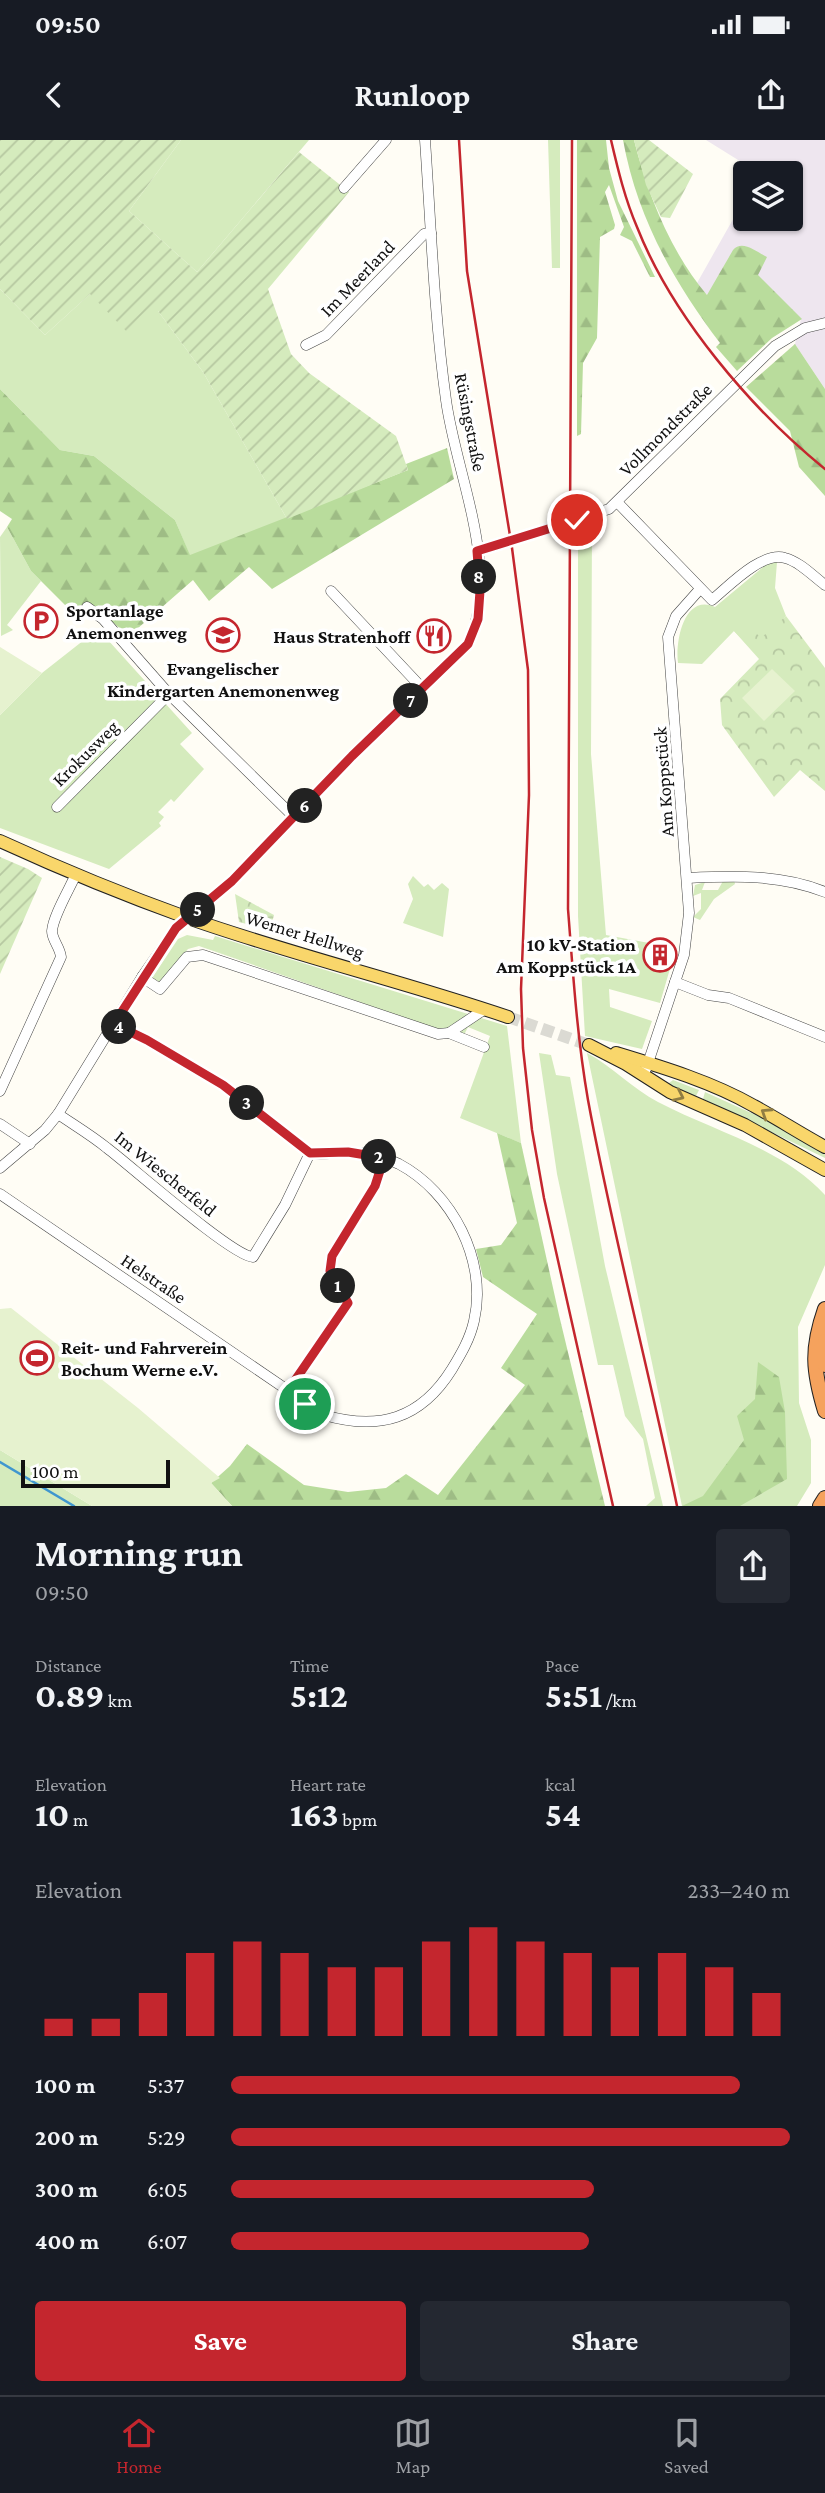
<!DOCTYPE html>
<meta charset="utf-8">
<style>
:root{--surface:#171b24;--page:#242831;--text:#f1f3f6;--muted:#9ea1a6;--line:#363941;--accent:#c4262e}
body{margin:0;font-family:"Crimson Pro",serif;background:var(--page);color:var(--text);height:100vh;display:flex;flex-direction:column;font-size:26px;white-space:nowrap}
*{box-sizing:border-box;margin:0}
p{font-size:23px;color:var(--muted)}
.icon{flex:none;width:38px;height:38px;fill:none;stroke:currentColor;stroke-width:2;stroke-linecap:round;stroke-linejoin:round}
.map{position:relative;height:1366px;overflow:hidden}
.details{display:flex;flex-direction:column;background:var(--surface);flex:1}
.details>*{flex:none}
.buttons{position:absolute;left:733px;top:21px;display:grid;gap:14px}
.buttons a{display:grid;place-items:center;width:70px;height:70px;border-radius:7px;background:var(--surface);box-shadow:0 2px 5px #0004;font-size:35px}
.scale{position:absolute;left:21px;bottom:18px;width:149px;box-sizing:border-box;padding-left:7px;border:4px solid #111;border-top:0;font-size:19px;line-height:24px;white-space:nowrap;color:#111;-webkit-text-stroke:5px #fff;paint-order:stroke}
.pin{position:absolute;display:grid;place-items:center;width:60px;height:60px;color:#fff;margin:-30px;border:4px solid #fff;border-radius:50%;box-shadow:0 2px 7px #0007}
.km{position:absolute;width:35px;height:35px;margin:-18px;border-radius:50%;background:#222;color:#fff;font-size:19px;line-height:35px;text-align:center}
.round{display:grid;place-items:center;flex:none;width:74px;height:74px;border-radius:7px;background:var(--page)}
.summary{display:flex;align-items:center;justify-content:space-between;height:119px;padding:0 35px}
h1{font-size:38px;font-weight:700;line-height:52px}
.metrics{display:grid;grid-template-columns:repeat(3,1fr);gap:10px;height:119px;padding:7px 35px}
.metrics div{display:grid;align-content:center}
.metrics b{font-size:35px;font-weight:700}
.metrics small{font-size:19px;font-weight:400}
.metrics p{font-size:19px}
.chart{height:196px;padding:14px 35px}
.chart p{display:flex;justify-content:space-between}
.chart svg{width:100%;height:126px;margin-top:7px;stroke:var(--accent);stroke-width:6}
.action{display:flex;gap:14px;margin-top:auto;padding:14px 35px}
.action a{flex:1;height:80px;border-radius:7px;background:var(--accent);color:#fff;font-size:28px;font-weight:700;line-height:80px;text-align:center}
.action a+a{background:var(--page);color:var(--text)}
ul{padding:0 35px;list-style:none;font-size:23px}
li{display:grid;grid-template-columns:112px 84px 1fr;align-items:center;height:52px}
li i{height:18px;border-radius:9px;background:var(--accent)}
.status{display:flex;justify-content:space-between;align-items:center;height:49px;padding:0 35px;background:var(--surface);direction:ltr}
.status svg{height:19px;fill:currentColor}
header{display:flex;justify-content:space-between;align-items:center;height:91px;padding:0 35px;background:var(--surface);font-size:32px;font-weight:700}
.tabs{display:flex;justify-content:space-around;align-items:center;height:98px;border-top:2px solid var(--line);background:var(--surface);font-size:19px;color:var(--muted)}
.tabs a{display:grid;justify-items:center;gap:4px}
.tabs .current{color:var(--accent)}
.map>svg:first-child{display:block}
</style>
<div class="status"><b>09:50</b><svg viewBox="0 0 49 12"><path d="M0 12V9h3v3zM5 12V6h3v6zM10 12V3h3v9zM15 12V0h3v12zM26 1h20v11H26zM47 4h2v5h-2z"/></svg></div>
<header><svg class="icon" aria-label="back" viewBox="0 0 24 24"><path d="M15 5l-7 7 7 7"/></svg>Runloop<svg class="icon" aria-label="share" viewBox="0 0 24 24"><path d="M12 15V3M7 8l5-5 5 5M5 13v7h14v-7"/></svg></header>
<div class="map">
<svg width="825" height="1366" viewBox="0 0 825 1366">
<defs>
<pattern id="forest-firs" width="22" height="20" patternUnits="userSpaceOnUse" patternTransform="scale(1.75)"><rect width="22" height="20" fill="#b9dc9c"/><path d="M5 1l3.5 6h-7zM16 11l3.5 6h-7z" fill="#9ebc85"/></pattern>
<pattern id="park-crowns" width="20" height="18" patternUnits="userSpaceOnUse" patternTransform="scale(1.75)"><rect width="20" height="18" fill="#d5ebbd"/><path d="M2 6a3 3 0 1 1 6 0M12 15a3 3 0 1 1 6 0" fill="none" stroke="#b6c8a1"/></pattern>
<pattern id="garden-furrows" width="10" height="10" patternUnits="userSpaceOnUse" patternTransform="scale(1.75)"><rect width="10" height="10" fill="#d5ebbd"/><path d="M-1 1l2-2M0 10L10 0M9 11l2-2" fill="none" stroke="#b6c8a1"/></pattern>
</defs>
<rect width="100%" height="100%" fill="#fffdf5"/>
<!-- industrial -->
<path fill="#eee6ef" d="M706,0H825V249L795,204L801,179L770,199L729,117L708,156L697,143L745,58L746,79H791V33H759Z"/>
<!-- grass -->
<g fill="#d5ebbd">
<path d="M181,0H309L197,132L129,71Z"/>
<path d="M548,0H560V128H552Z"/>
<path d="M0,149L45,195L90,154L158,171L203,232L287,379L190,416L175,380L94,316L60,310L0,249Z"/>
<path d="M592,384L591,614L606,795L676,808L660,863L609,849L610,867L652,881L642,909L585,896L578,776V388Z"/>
<path d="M7,387L31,431L41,441L7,485L13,490L1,496L0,397Z"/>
<path d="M769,422H777L775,448L786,476L766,496L765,523L734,491L702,524L678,523C675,502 684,453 715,467Z"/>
<path d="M98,489L192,593L180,604L204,629L174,662L171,659L158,672L164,677L159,683L161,686L109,729L0,688V575L42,533Z"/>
<path d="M413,736L424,747L428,744L434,750L442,743L449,749L443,797L403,783L413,759L408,744Z"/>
<path d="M734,740L735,744L714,759L700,780L693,777L701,769V753L693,756L695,745L705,742L702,750H718L723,741Z"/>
<path d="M187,795L213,800L215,796L507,886L521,1003L460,978L490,896L468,887L464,895L443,891L199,806L188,809L160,842L152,838L178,799Z"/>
<path d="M539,913L551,915L556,935L570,937L605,1126L663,1366H646L655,1358L643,1299L625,1276L613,1225H598L557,1034Z"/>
<path d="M587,913C613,927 633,949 658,962C713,991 782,1008 825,1055V1125L798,1187L799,1263L811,1300V1343L797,1366H682Z"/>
<path d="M673,940L699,950L696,956L672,947L669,943Z"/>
<path d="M705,952L782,987L825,1010V1018L703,959Z"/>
<path d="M0,1310L92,1366H0Z"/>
</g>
<!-- forest -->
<g fill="url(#forest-firs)">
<path d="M577,0H606L609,28L618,61L655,137H650L632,101L620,95L624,87L609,45L605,52L615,85L614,89L600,97L597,198L583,223L581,294L577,296Z"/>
<path d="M623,0H634C648,55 670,111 707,155L733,110C742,99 757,112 767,117L758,135L802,179L772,198L737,231L716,207L720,203C673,141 637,77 623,0Z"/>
<path d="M795,204L825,249V356L799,327L790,291L746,247Z"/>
<path d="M0,249L60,310L94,316L175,380L190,415L408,330L406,324L447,308L454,339L272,449L249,427L209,461L193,440L129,496L110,480L85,464L69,469L31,431L7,387L12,379L0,371Z"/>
<path d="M497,993L521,1003L559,1175L605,1366H232L211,1343L230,1326L247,1304L304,1345L348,1352L386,1348L406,1334L438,1355L525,1245L501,1228L537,1174L483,1137L476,1109L501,1105L517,1083Z"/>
<path d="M758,1222L779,1237L785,1272L787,1339L740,1366H682L703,1356L744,1300L737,1276L755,1259Z"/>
</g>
<!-- park -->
<g fill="url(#park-crowns)">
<path d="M786,476L825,528V651L800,630L774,657L722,585L720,559L759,519L734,491L744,481L761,498Z"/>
<path d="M235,754L274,775L270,790L239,782Z"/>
</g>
<!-- garden -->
<g fill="url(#garden-furrows)">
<path d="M0,0H181L129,71L197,132L299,12L349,52L268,149L291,214L309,233L396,296L408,330L287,379L203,232L158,171L128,193L90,154L45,195L0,149Z"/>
<path d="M634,0H649L693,34L670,78L661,77L646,45Z"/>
<path d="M0,717L28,729L42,738L0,834Z"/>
</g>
<!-- pitch -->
<g fill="#e6f2cf">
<path d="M0,507L42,533L0,575Z"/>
<path d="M772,529L795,551L764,581L742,558Z"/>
<path d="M11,1168L138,1268L220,1338L211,1343L232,1366H92L0,1310V1169Z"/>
</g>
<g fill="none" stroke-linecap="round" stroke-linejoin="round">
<!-- stream -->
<path stroke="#3f96cf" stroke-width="2.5" d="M0,1322L74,1366"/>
<!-- major-tunnel -->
<path stroke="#dbdad3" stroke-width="12" stroke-dasharray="12 6" stroke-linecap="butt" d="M508,877L589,905"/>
<defs>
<g id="minor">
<path d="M344,48L386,0"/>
<path d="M306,205L326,195L424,94L431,93"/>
<path d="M617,362L712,460C729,446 762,411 785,418C800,422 813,436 825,445"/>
<path d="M477,411L609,369L775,206L805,188L825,183"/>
<path d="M331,451L423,549"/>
<path d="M87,467L103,479L169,554L294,677"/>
<path d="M57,667L169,554"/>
<path d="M687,738C735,736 780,734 825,752"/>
<path d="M142,837L160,849L187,817L203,815L438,894L449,893L484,907"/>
<path d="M675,842L708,855L729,858L825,897"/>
<path d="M449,893L485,869"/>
<path d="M646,929L684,815L689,773L668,497L676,476L700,449"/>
<path d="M0,951L61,817C60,807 52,800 52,791C53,776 70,748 76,734"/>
<path d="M58,974C74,985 91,995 107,1008C131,1026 232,1116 253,1117L285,1065L310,1013L223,945L147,900L114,884"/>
<path d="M0,984L30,1004"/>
<path d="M0,1028L45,990L58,974L142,837L176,788L232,741L352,616L468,504C502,430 456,335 446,260C434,174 431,86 425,0"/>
<path d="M0,1054L324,1275C379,1291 421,1279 452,1229C461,1214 470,1199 474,1181C488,1121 452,1052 399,1024C383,1016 365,1012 347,1012C335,1012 322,1016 310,1013"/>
<path d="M287,1252L348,1163L330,1131L332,1116L375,1046L384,1018"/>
</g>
<g id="major">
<path d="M0,701C61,729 124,755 188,778C293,815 402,841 508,877"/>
<path d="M589,905L626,924L670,952L745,985L825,1030"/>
<path d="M616,913C662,927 712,942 754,966C778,979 801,994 825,1007"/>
</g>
<g id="highway">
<path d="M825,1169C811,1209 813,1231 825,1271"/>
<path d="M825,1201V1225"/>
<path d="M820,1366L825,1358"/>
</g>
</defs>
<!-- minor casing -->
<use href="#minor" stroke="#444" stroke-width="11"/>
<!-- major casing -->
<use href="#major" stroke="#222" stroke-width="14"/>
<!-- highway casing -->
<use href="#highway" stroke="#222" stroke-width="16"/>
<!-- minor -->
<use href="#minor" stroke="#fff" stroke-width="10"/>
<!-- major -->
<use href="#major" stroke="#f9d66b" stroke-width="12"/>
<!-- highway -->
<use href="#highway" stroke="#f5a25d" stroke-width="14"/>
<!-- rail -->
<g stroke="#c4262e" stroke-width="2.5">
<path d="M459,0L467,131L512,408L528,530L529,655L521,849L523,908L532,990L544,1058L613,1366"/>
<path d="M572,0L568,769C573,833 577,897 588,960C613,1096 649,1230 677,1366"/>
<path d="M611,0C618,30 625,59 637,87C672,176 751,269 825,329"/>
</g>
</g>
<!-- one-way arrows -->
<defs><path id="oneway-chevron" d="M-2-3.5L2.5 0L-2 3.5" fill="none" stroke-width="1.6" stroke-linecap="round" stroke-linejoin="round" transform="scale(1.75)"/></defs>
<g stroke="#917d42">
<use href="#oneway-chevron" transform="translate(679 956) rotate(25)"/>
<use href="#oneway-chevron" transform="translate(766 973) rotate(-147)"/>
</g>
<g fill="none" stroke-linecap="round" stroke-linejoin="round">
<defs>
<path id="route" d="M305,1264L287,1252L348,1163L330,1131L332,1116L375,1046L384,1018L348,1012L310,1013L223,945L147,900L114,884L176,788L232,741L352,616L468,504L478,479L480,451L477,411L577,380"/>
</defs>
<!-- route casing -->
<use href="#route" stroke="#fff" stroke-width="14"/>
<!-- route -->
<use href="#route" stroke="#c4262e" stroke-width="9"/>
</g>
<!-- icons -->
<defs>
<symbol id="parking-ring" viewBox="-11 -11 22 22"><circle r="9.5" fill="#fff" stroke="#c4262e" stroke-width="1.5"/><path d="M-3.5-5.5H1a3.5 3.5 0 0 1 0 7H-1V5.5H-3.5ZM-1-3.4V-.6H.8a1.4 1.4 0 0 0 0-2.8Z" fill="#c4262e"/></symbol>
<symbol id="school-ring" viewBox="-11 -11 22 22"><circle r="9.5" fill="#fff" stroke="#c4262e" stroke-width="1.5"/><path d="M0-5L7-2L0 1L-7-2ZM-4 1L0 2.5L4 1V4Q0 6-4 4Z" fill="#c4262e"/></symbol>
<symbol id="restaurant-ring" viewBox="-11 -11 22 22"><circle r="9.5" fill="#fff" stroke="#c4262e" stroke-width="1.5"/><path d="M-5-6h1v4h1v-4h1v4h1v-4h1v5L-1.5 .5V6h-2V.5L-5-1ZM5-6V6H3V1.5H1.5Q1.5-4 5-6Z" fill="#c4262e"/></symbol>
<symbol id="building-ring" viewBox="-11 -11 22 22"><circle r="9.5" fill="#fff" stroke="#c4262e" stroke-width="1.5"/><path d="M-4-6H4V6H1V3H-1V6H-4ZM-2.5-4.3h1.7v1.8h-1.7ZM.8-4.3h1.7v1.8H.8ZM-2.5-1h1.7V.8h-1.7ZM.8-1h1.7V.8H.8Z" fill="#c4262e"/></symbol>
<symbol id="stadium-ring" viewBox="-11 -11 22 22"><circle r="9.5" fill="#fff" stroke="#c4262e" stroke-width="1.5"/><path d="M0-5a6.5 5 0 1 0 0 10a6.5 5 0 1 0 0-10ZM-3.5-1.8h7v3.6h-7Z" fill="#c4262e"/></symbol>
</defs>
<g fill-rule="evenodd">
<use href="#parking-ring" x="22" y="462" width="38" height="38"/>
<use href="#school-ring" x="204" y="476" width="38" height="38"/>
<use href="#restaurant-ring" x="415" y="477" width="38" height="38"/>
<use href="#building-ring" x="641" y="796" width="38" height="38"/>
<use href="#stadium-ring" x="18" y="1199" width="38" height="38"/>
</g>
<g text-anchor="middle" stroke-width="7" stroke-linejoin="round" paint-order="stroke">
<!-- street labels -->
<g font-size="19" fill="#111" stroke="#fff">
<text transform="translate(357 138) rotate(-46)" y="7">Im Meerland</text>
<text transform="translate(471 282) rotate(79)" y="7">Rüsingstraße</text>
<text transform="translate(665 289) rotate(-45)" y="7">Vollmondstraße</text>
<text transform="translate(85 613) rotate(-45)" y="7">Krokusweg</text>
<text transform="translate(663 642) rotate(-94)" y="7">Am Koppstück</text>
<text transform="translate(305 794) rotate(17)" y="7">Werner Hellweg</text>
<text transform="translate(166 1033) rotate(39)" y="7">Im Wiescherfeld</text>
<text transform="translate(154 1138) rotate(34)" y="7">Helstraße</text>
</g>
<!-- poi labels -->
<g font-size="19" font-weight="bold" fill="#111" stroke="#fff" text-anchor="start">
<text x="66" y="477">Sportanlage<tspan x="66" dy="22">Anemonenweg</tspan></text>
<text x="410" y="503" text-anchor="end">Haus Stratenhoff</text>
<text x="223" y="535" text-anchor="middle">Evangelischer<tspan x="223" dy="22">Kindergarten Anemonenweg</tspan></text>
<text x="636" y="811" text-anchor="end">10 kV-Station<tspan x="636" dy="22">Am Koppstück 1A</tspan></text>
<text x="61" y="1214">Reit- und Fahrverein<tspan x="61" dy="22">Bochum Werne e.V.</tspan></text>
</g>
</g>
</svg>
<div class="buttons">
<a><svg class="icon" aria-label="layers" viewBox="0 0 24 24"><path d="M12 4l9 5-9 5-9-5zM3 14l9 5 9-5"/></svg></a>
</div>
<div class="scale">100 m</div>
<div class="pin" style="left:305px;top:1264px;background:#1e9e55"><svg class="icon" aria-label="arrive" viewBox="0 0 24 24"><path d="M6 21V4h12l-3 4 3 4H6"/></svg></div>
<div class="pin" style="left:577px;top:380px;background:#d93025"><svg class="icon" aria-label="check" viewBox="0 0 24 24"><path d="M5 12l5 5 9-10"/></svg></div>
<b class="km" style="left:338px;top:1146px">1</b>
<b class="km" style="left:379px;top:1017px">2</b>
<b class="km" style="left:247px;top:963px">3</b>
<b class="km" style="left:119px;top:887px">4</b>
<b class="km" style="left:198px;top:770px">5</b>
<b class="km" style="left:305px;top:666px">6</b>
<b class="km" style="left:411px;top:561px">7</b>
<b class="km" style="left:479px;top:437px">8</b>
</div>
<section class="details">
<div class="summary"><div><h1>Morning run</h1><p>09:50</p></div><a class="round"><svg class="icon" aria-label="share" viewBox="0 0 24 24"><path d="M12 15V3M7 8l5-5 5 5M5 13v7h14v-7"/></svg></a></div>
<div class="metrics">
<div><p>Distance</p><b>0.89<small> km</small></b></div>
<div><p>Time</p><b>5:12</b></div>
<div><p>Pace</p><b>5:51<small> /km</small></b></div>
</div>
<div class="metrics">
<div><p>Elevation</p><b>10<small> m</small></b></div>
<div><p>Heart rate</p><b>163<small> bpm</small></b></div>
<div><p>kcal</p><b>54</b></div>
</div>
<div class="chart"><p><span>Elevation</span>233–240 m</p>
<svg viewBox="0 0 160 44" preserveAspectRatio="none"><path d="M5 44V38M15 44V38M25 44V29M35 44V15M45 44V11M55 44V15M65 44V20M75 44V20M85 44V11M95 44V6M105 44V11M115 44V15M125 44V20M135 44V15M145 44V20M155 44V29"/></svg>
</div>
<ul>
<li><b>100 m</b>5:37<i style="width:91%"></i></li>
<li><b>200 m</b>5:29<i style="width:100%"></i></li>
<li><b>300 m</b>6:05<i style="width:65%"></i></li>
<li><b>400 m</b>6:07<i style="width:64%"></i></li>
</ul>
<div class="action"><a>Save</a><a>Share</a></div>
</section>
<nav class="tabs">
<a class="current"><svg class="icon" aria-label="home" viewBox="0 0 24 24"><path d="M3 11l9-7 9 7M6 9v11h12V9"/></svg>Home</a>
<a><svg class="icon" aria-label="map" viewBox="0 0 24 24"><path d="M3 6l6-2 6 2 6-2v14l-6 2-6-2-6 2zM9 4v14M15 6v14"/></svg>Map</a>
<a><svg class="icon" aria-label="saved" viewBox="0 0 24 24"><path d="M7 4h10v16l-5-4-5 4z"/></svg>Saved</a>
</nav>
